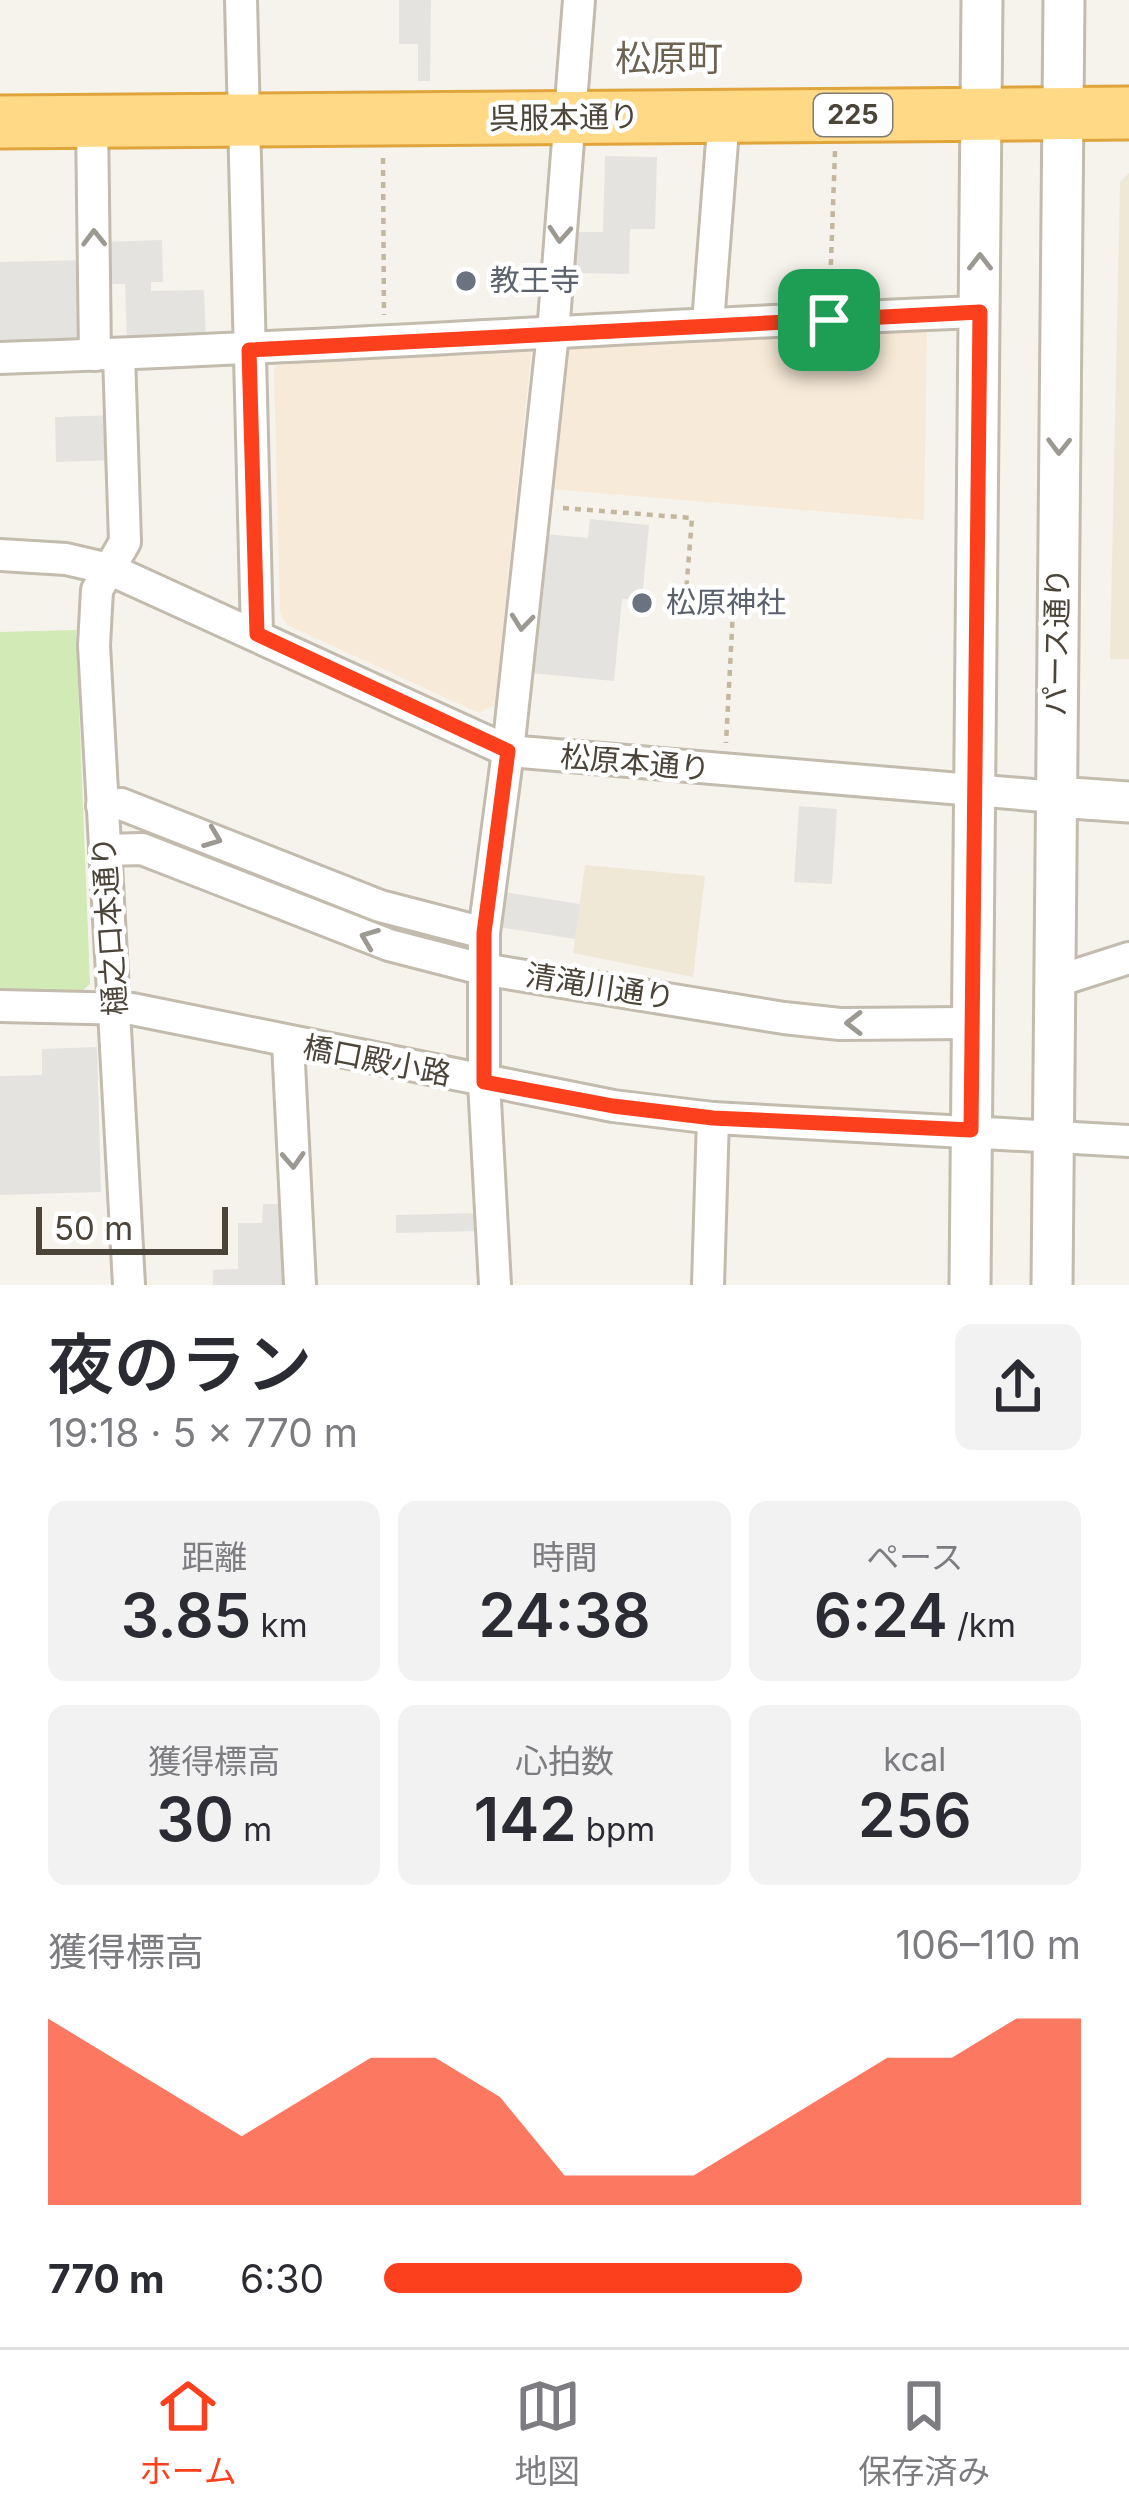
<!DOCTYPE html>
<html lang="ja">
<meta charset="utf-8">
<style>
:root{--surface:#fff;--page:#f2f2f3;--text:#2b2b33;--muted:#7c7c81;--line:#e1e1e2;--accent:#fc3f1d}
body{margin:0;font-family:Inter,"Noto Sans JP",sans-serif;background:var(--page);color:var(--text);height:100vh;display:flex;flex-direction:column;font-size:45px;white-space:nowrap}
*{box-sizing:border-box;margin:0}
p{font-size:39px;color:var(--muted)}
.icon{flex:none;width:66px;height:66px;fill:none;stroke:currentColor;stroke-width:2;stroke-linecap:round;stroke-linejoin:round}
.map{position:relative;height:1285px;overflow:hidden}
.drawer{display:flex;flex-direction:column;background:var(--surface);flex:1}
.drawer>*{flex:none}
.scale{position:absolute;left:36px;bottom:30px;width:192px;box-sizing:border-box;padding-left:12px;border:6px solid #4b4439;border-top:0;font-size:33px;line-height:42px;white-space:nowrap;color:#4b4439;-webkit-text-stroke:9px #fff;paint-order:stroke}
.pin{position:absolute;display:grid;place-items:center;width:102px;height:102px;color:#fff;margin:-51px;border-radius:24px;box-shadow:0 6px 18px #0006}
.round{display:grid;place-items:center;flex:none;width:126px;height:126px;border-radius:18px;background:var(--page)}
.head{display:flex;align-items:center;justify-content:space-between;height:204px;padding:0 48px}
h1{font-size:66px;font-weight:600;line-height:90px}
.metrics{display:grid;grid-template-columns:repeat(3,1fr);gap:18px;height:204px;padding:12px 48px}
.metrics div{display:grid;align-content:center;border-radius:18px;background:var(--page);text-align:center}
.metrics b{font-size:60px;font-weight:600}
.metrics small{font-size:33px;font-weight:400}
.metrics p{font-size:33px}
.chart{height:336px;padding:24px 48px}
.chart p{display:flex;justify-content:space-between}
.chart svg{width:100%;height:216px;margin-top:12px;fill:var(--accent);opacity:.7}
ul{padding:0 48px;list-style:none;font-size:39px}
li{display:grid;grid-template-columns:192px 144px 1fr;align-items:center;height:90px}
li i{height:30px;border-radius:15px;background:var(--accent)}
.menu{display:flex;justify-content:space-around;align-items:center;height:168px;border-top:3px solid var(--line);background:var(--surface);font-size:33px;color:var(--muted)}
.menu a{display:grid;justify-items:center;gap:6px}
.menu .on{color:var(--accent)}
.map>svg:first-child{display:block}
</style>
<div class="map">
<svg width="1129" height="1285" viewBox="0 0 1129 1285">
<rect width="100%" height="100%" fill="#f6f3ec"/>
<!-- commercial -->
<g fill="#f7ead8">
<path d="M927,324L924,520L549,489L562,358L575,344Z"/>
<path d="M521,346L531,353L495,705L479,713L287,625L280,613L274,370L279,362Z"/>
</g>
<!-- education -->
<g fill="#efe8d6">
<path d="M1129,173V659H1110L1120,182Z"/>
<path d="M585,865L705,876L693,977L573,953Z"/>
</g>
<!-- green -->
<path fill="#d2eab5" d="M76,630L90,984L82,991H0V632Z"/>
<!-- parking -->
<g fill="#e5e3e0">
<path d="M399,0H431L430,81H418V44H399Z"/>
<path d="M605,156L657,157L655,229H630L629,274L573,273V232H603Z"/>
<path d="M162,240L163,282H151V291L204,290L206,341L127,342L125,284H103L102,242Z"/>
<path d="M87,260L89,345L0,348V262Z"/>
<path d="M114,415L116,460L56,462L55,417Z"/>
<path d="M590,519L649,525L642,600L622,599L614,681L530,673L544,534L588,538Z"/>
<path d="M799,806L837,809L832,884L794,882Z"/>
<path d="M503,892L580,904L575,939L498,927Z"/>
<path d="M97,1047L101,1192L0,1195V1076L42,1075V1049Z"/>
<path d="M263,1204H289V1285H213V1270L238,1269V1223H262Z"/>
<path d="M479,1213V1231L396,1233V1215Z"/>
</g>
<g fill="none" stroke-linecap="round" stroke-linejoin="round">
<defs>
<g id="minor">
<path d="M241,0L257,634"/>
<path d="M92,121L95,355"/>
<path d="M708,323L724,116"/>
<path d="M119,354L125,542L97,590L94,645L129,1285"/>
<path d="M0,358C327,348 653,324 980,312"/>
<path d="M0,555L66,559L109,569L508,751L1056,797"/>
<path d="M102,806L121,804L380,906L484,933"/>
<path d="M105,850L142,849L389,945L482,969L784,1018L840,1024L971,1023"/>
<path d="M1054,982L1129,958"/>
<path d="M0,1006L132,1009L613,1106L713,1118L1129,1141"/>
<path d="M288,1043L300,1285"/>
<path d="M495,1285L484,1082V933L508,751L553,333L579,0"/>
<path d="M708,1285L713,1118"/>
</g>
<g id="tertiary">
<path d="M1056,797L1129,802"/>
<path d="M970,1285L982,0"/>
<path d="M1052,1285L1064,0"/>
</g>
<path id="trunk" d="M0,122L1129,113"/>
</defs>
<!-- minor casing -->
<use href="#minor" stroke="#c2bbae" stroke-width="36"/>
<!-- tertiary casing -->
<use href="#tertiary" stroke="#c2bbae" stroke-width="45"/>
<!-- trunk casing -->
<use href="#trunk" stroke="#e0a43c" stroke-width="57"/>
<!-- path -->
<g stroke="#c4b79f" stroke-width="4.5" stroke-dasharray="6 6" stroke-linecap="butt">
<path d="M383,158L384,315"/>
<path d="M830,289L835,151"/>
<path d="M563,508L692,518L684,617"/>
<path d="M684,609L733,611L726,743"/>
</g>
<!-- minor -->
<use href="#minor" stroke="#fff" stroke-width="30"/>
<!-- tertiary -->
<use href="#tertiary" stroke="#fff" stroke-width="39"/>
<!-- trunk -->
<use href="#trunk" stroke="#ffd985" stroke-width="51"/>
</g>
<!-- one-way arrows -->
<defs><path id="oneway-chevron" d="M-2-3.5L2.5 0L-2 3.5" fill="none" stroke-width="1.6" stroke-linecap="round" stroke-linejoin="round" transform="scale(3)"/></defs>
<g stroke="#9c9892">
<use href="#oneway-chevron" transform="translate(560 234) rotate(94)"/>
<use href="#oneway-chevron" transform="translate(94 238) rotate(-91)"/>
<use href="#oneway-chevron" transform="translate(980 262) rotate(-90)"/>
<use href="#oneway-chevron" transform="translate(1059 446) rotate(91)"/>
<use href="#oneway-chevron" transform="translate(522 622) rotate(96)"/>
<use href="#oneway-chevron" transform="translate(213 838) rotate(21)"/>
<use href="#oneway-chevron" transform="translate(369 938) rotate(-159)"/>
<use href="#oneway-chevron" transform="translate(854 1023) rotate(-180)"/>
<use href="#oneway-chevron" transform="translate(293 1160) rotate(87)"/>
</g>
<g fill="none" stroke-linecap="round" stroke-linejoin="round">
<defs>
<path id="route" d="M980,312L971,1130L713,1118L613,1106L484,1082V933L508,751L257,634L249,350Z"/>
</defs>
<!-- route casing -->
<use href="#route" stroke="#fff" stroke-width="24"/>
<!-- route -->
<use href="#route" stroke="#fc3f1d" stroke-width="15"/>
</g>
<!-- markers -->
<g fill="#6b7280" stroke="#fff" stroke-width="4.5">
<circle cx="466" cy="281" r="12"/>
<circle cx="642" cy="603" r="12"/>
</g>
<g text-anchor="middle" stroke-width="9" stroke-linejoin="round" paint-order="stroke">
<!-- shield labels -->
<rect fill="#fff" stroke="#817c74" stroke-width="3" x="814" y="94" width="78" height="42" rx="9"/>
<g font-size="27" font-weight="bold" fill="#4b4439">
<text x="853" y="124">225</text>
</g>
<!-- street labels -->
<g font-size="30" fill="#4b4439" stroke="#fff">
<text transform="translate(564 118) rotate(-1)" y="10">呉服本通り</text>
<text transform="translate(1057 642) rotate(-89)" y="10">パース通り</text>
<text transform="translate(635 763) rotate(5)" y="10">松原本通り</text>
<text transform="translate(110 926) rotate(-94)" y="10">樋之口本通り</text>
<text transform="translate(600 987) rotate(9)" y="10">清滝川通り</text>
<text transform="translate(377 1061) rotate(11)" y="10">橋口殿小路</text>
</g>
<!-- worship labels -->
<g font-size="30" fill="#5b616d" stroke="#fff" text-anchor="start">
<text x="490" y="291">教王寺</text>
<text x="666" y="613">松原神社</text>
</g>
<!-- quarter labels -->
<g font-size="36" fill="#6e6250" stroke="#fff">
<text x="669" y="71">松原町</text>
</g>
</g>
</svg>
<div class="scale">50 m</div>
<div class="pin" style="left:829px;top:320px;background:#1e9e55"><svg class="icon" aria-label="arrive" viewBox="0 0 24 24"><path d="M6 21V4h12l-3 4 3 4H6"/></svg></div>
</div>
<section class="drawer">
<div class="head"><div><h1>夜のラン</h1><p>19:18 · 5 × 770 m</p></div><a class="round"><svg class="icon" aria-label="share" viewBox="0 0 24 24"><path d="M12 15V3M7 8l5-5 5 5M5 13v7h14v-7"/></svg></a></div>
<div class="metrics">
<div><p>距離</p><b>3.85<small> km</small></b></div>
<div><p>時間</p><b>24:38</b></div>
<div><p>ペース</p><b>6:24<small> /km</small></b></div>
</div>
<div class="metrics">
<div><p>獲得標高</p><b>30<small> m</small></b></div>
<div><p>心拍数</p><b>142<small> bpm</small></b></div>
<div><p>kcal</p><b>256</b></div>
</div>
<div class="chart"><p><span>獲得標高</span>106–110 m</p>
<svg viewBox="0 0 160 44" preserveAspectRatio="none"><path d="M0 44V6L10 14L20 22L30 30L40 22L50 14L60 14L70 22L80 38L90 38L100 38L110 30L120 22L130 14L140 14L150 6L160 6V44z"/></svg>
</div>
<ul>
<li><b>770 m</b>6:30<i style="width:60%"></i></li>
</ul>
</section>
<nav class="menu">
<a class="on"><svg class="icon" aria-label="home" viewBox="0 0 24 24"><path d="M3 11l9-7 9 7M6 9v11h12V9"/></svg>ホーム</a>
<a><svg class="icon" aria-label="map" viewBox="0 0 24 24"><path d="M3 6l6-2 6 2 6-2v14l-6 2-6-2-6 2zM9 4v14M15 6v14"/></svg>地図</a>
<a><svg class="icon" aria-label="saved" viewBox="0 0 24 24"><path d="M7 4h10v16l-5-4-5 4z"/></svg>保存済み</a>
</nav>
